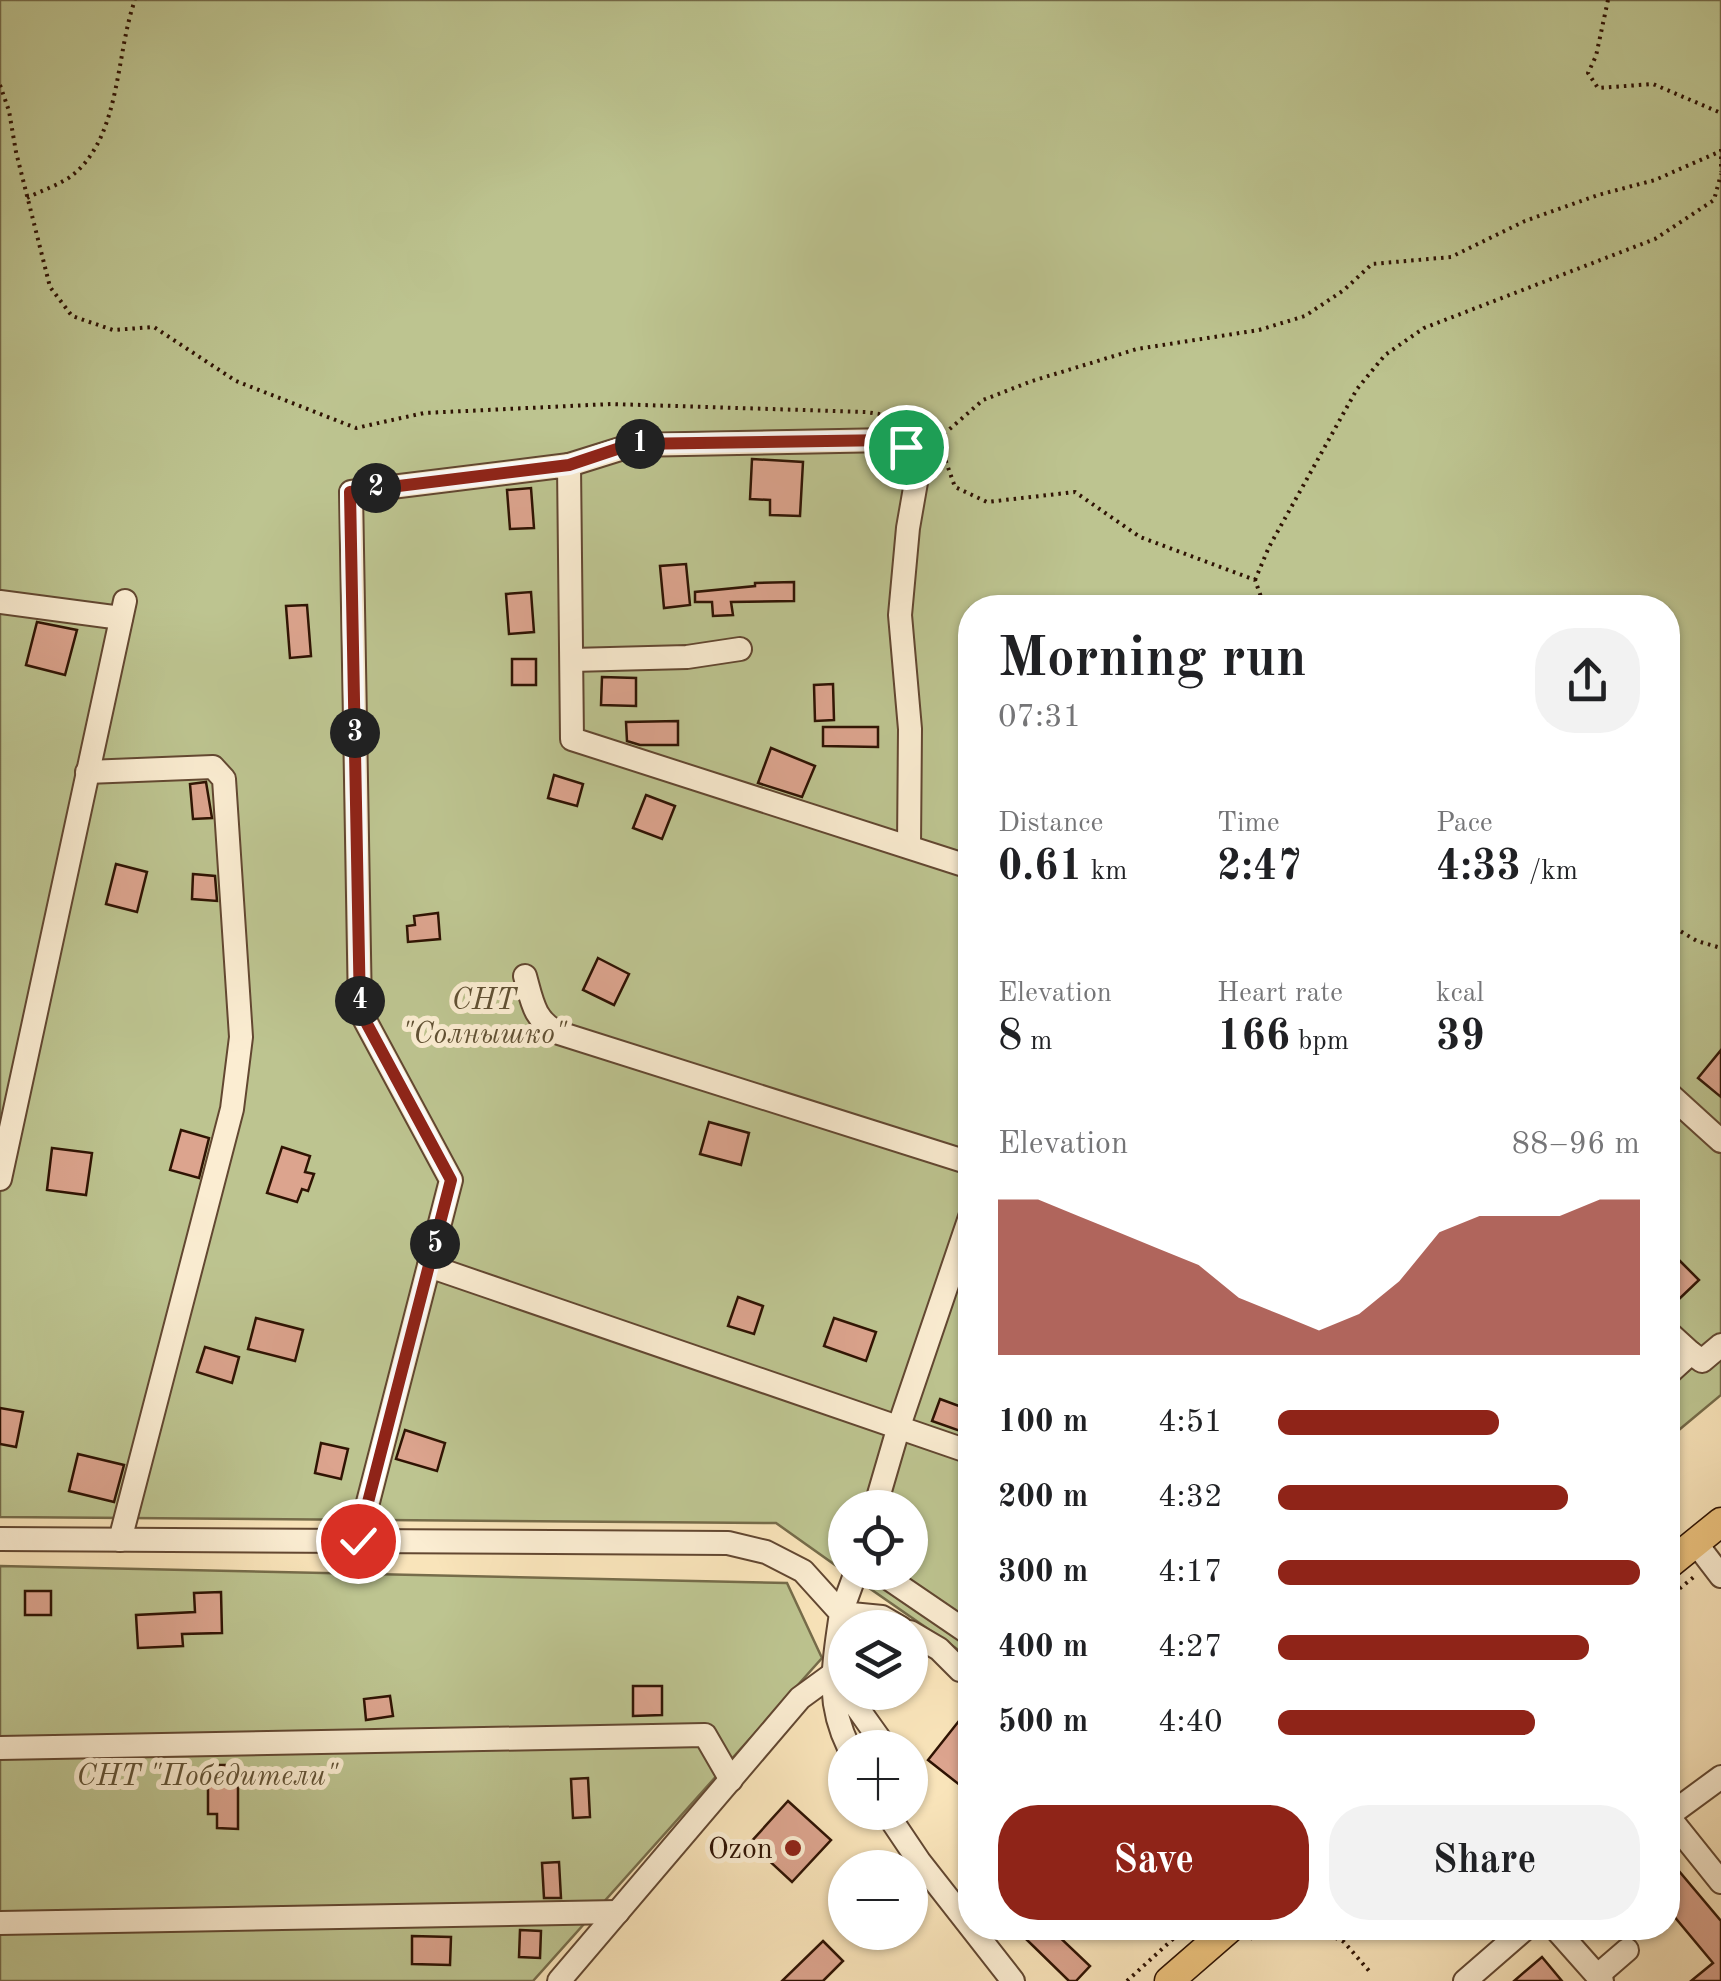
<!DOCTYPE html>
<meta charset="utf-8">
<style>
:root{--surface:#fff;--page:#f2f2f2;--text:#202124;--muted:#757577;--accent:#8f2418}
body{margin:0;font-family:"Old Standard TT",serif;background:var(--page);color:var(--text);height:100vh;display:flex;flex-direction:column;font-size:38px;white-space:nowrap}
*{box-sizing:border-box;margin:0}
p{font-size:32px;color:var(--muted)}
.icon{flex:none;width:55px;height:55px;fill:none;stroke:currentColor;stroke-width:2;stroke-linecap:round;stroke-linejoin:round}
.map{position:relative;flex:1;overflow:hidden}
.drawer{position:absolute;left:958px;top:595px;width:722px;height:1345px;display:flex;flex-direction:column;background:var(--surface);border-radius:40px;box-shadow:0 2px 8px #0004}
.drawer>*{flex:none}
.controls{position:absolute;left:828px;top:1490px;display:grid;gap:20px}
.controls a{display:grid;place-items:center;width:100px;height:100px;border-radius:50%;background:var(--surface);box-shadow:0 2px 8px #0004;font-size:50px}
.pin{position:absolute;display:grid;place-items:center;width:85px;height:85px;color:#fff;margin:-42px;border:5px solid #fff;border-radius:50%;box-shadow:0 2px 10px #0007}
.km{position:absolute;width:50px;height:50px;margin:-25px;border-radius:50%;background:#222;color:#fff;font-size:28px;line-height:50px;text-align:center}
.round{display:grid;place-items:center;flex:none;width:105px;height:105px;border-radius:40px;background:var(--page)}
.head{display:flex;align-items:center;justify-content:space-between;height:170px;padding:0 40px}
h1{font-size:55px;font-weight:800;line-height:75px}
.metrics{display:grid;grid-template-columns:repeat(3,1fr);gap:15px;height:170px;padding:10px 40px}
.metrics div{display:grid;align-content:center}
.metrics b{font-size:42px;font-weight:800}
.metrics small{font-size:28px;font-weight:400}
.metrics p{font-size:28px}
.chart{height:280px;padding:20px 40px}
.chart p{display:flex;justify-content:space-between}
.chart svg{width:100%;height:180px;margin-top:10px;fill:var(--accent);opacity:.7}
.button{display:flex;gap:20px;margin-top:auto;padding:20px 40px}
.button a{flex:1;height:115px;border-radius:40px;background:var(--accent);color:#fff;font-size:40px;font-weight:800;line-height:115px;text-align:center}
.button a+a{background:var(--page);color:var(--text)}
ul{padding:0 40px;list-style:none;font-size:32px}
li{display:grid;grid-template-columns:160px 120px 1fr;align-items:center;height:75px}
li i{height:25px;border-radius:12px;background:var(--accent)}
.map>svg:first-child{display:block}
</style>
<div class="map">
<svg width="1721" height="1981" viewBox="0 0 1721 1981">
<rect width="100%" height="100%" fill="#f9e4ba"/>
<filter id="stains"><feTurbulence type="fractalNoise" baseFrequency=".002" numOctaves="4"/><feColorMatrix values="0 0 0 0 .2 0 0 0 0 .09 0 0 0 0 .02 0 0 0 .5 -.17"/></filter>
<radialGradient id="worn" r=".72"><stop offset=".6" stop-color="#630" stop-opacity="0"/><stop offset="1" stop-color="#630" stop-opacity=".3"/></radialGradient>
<!-- green -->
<g fill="#bdc490" stroke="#766c4a" stroke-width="2.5">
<path d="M0,0H1721V1395L1668,1439V608H970V1658L846,1572H910V1508H845V1572L776,1523L0,1517Z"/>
<path d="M0,1566L787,1583L822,1658L533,1981H0Z"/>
</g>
<!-- building -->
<g fill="#dca48e" stroke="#2f1303" stroke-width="2.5">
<path d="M752,459L803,462L800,516L770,515V500L750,499Z"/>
<path d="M531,488L534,528L510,529L507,490Z"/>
<path d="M686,564L690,605L664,608L660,566Z"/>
<path d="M794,582V601L731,602L733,615L713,616L712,602H695V592L755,586V583Z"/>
<path d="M531,592L534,632L509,634L506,594Z"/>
<path d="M307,605L311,656L290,658L286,606Z"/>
<path d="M37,622L77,630L65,675L26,665Z"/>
<rect x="512" y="659" width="24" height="26"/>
<path d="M602,677L636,678V706L601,705Z"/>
<path d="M833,684L834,720L815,721L814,685Z"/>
<path d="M678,721V745H640L627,741L626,722Z"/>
<path d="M823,727H878V747L823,746Z"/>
<path d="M771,748L815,766L802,797L758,783Z"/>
<path d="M554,775L583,784L577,806L548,798Z"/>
<path d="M206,782L212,818L193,819L190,784Z"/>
<path d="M646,795L675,806L662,839L633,828Z"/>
<path d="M116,864L147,872L137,912L106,904Z"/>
<path d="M193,874L215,876L217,901L192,899Z"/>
<path d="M438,913L440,939L408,942L407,926L415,925L414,916Z"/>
<path d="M598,958L629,974L614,1005L583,990Z"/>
<path d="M1721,1050V1097L1698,1078Z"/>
<path d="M709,1122L749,1133L741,1165L700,1154Z"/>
<path d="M181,1130L209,1138L199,1178L170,1170Z"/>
<path d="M282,1147L310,1156L305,1172L314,1174L308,1191L302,1189L297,1202L267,1193Z"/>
<path d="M52,1148L92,1153L86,1195L47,1190Z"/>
<path d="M1680,1261L1699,1280L1676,1302L1668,1294V1273Z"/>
<path d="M738,1297L763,1306L754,1334L728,1326Z"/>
<path d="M256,1318L303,1330L295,1361L248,1349Z"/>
<path d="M834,1318L876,1332L866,1361L824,1346Z"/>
<path d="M205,1347L239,1357L232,1383L197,1372Z"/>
<path d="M940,1399L970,1410L963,1432L932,1421Z"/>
<path d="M0,1408L23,1412L16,1447L0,1444Z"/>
<path d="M405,1430L445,1443L437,1471L396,1459Z"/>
<path d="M321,1443L348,1449L341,1479L315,1473Z"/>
<path d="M78,1454L124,1465L114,1502L69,1491Z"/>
<rect x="25" y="1591" width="26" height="24"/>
<path d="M221,1592L222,1633L182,1634L183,1646L138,1648L136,1615L195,1612L194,1593Z"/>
<path d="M633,1686H662V1715L633,1716Z"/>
<path d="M390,1696L393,1716L366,1720L364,1699Z"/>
<path d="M970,1707V1793L928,1760Z"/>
<path d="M220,1765H238V1829L217,1828V1814H208V1780H220Z"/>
<path d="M588,1778L590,1817L573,1818L571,1779Z"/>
<path d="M788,1801L831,1840L792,1882L750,1843Z"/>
<path d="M1668,1858L1721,1921V1981H1691L1713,1963L1668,1909Z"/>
<path d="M559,1862L561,1898H544L542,1863Z"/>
<path d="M1040,1928H1050L1090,1966L1076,1981H1069L1027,1940Z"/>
<path d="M520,1930L541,1931L540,1958L519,1957Z"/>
<path d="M412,1936L451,1937L450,1965L412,1964Z"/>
<path d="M823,1941L843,1961L823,1981H782Z"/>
<path d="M1542,1957L1562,1981H1514Z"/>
</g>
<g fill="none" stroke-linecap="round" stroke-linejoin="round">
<defs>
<g id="minor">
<path d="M569,465L633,445L890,440L906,447L919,465L908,528L900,615L910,729L909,846"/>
<path d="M0,602L121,618"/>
<path d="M572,660L687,657L740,649"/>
<path d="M87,772L213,767L224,779L241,1037L232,1109L120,1540"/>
<path d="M525,976C532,1001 534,1021 559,1033L970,1163"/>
<path d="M1668,1093L1721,1141"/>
<path d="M0,1179L125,601"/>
<path d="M429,1266L970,1452"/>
<path d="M1668,1332L1691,1353L1668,1374"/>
<path d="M1691,1353L1702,1361L1721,1345"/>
<path d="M875,1508L899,1426L970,1217"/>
<path d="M0,1539L728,1543L766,1552L803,1571L841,1613C834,1664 825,1699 849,1748"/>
<path d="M358,1541L451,1180L360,1011L351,492L569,465L572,739L970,867"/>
<path d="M1695,1542L1721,1576"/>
<path d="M856,1572L841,1613L882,1617L901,1628"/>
<path d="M879,1572L970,1634"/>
<path d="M910,1632L939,1649L960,1670"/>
<path d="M846,1692L886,1748"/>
<path d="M0,1748L705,1735L731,1780"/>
<path d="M886,1812L919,1861L1013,1981"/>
<path d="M1668,1816L1721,1882"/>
<path d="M1668,1816L1721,1777"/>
<path d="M0,1923L618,1912"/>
<path d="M1555,1928L1602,1981"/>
<path d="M1598,1975L1627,1950"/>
<path d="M559,1981L800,1698L833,1674H842"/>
<path d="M1465,1981L1526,1928"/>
</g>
<g id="major">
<path d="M1668,1565L1721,1522"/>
<path d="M1169,1981L1230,1928"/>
</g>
</defs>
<!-- minor casing -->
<use href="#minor" stroke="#624731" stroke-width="26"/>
<!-- major casing -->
<use href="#major" stroke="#2f1303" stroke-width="31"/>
<!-- path -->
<g stroke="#2f1303" stroke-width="4" stroke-dasharray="2.5 5" stroke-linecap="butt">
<path d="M1608,0L1596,56L1588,73L1598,88L1653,84L1721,113"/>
<path d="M0,85L9,111L16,152L50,287L72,316L113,330L154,327L236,381L356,428L424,413L611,404L866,412L923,421L944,434L945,459L955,487L987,502L1075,492L1140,537L1255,580L1265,608"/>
<path d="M1721,149V172"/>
<path d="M27,198C42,190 63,184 75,173C121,133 116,52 135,0"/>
<path d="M944,434L983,400L1032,381L1137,349L1259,330L1305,316L1344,290L1372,264L1451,257L1525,221L1598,195L1655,180L1721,151"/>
<path d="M1255,580L1269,547L1357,389L1385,355L1424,328L1655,239L1714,200L1721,174"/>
<path d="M1668,924L1697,941L1721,948"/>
<path d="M1668,1598L1695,1576"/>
<path d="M1315,1928L1344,1942L1370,1972"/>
<path d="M1250,1939L1264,1928"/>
<path d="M1127,1981L1185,1928"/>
</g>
<!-- minor -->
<use href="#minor" stroke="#fbedd2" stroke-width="22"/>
<!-- major -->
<use href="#major" stroke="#ecc27d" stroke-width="28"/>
</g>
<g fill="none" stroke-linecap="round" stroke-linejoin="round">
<defs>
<path id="route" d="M358,1541L451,1180L360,1011L350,492L569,465L632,444L890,440L906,447"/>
</defs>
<!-- route casing -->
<use href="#route" stroke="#fff" stroke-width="20"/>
<!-- route -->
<use href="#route" stroke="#8f2418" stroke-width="12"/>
</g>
<!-- markers -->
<circle fill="#8f2418" stroke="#fbedd2" stroke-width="4" cx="793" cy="1848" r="10"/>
<g text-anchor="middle" stroke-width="10" stroke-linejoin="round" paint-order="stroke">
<!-- park labels -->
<g font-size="30" font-style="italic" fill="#615134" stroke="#fbedd2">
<text x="484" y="1009">СНТ<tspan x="484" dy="34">"Солнышко"</tspan></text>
<text x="207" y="1785">СНТ "Победители"</text>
</g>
<!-- poi labels -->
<g font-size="30" fill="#2f1303" stroke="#fbedd2" text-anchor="end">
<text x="773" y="1858">Ozon</text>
</g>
</g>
<rect width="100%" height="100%" filter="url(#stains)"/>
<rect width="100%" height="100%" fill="url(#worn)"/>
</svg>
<div class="controls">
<a><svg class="icon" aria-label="locate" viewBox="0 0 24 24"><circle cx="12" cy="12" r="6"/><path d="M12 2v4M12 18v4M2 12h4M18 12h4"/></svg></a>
<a><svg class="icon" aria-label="layers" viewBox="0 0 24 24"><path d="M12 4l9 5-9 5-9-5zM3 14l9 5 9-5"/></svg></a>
<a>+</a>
<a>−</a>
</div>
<div class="pin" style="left:906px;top:447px;background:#1e9e55"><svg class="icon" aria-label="arrive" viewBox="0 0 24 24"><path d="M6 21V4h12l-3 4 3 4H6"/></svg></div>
<div class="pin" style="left:358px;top:1541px;background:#d93025"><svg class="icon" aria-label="check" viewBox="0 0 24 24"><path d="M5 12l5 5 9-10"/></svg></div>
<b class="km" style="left:640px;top:444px">1</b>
<b class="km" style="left:376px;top:488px">2</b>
<b class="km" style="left:355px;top:733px">3</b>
<b class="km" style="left:360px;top:1001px">4</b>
<b class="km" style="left:435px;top:1244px">5</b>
<section class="drawer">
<div class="head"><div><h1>Morning run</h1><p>07:31</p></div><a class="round"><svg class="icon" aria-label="share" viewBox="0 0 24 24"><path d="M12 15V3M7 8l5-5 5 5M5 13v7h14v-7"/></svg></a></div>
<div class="metrics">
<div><p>Distance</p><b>0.61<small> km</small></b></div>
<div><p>Time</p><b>2:47</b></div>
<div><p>Pace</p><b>4:33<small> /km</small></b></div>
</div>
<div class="metrics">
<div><p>Elevation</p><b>8<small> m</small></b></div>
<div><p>Heart rate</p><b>166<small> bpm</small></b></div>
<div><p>kcal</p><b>39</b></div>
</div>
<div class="chart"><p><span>Elevation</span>88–96 m</p>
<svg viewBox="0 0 160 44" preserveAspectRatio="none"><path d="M0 44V6L10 6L20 10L30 14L40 18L50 22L60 30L70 34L80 38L90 34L100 26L110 14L120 10L130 10L140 10L150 6L160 6V44z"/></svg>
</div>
<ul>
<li><b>100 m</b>4:51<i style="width:61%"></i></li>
<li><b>200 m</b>4:32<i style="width:80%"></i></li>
<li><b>300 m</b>4:17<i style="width:100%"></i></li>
<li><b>400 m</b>4:27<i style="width:86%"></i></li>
<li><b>500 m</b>4:40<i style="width:71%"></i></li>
</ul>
<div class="button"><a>Save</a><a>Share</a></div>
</section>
</div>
